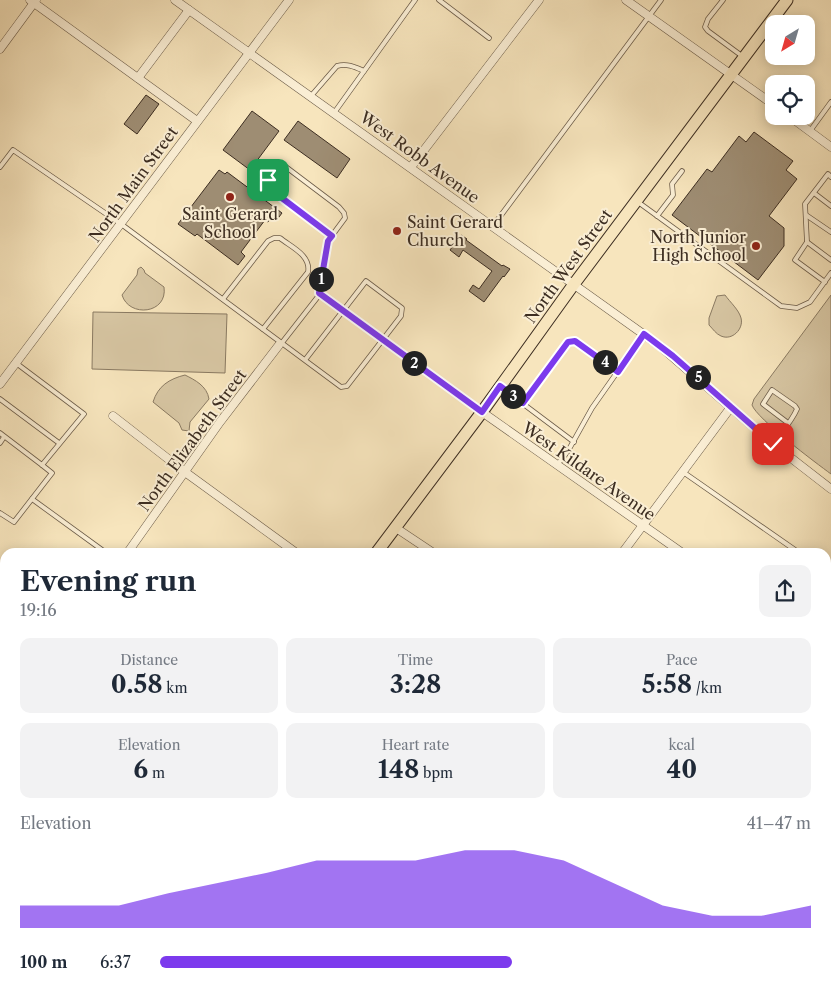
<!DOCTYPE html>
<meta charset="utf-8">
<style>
:root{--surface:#fff;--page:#f2f2f3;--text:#1f2937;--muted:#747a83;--accent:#7c3aed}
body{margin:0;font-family:"Libre Caslon Text",serif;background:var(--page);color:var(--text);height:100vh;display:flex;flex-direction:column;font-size:19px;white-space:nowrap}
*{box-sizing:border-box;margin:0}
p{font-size:16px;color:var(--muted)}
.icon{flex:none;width:28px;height:28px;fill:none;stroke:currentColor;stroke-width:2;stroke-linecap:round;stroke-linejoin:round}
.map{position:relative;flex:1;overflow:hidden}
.sheet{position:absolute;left:0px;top:548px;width:831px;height:444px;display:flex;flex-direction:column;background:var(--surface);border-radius:15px 15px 0 0;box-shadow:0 2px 12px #0003}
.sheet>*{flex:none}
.needle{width:32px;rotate:217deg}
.buttons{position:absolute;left:765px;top:15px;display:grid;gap:10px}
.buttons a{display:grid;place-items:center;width:50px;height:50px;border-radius:10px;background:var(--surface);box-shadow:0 2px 12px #0003;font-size:25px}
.pin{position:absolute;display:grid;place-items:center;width:42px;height:42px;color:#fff;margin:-21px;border-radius:10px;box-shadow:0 2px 8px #0006}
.km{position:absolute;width:25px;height:25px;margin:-12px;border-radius:50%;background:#222;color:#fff;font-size:14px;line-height:25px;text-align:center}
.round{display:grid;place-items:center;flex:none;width:52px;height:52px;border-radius:10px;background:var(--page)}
.summary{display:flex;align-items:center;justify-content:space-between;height:85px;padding:0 20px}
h1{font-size:28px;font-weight:800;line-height:38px}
.stats{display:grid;grid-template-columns:repeat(3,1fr);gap:8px;height:85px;padding:5px 20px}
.stats div{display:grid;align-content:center;border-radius:10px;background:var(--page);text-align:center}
.stats b{font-size:25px;font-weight:800}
.stats small{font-size:14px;font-weight:400}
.stats p{font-size:14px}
.chart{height:140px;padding:10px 20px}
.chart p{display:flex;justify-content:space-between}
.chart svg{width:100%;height:90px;margin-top:5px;fill:var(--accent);opacity:.7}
ul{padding:0 20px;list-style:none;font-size:16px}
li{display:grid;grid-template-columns:80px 60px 1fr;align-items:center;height:38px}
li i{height:12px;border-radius:6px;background:var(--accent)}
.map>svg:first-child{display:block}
</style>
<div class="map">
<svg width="831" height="991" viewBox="0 0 831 991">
<rect width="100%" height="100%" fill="#f7e5bd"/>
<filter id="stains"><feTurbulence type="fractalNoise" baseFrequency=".004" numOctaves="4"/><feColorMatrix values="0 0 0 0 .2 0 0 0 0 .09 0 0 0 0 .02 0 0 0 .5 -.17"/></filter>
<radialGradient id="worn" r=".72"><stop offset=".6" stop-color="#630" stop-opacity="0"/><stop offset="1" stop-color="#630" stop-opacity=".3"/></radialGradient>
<!-- green -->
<g fill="#d7c6a3" stroke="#8a7a62">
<path d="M141,267L144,270L145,273L164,287C168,314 129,318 122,295L137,275L138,269Z"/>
<path d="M725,295C730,302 739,310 741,318C744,329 732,341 721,336C716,334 713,329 709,325V318L717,296Z"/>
<path d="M831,295V474C816,463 757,419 752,405L754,399Z"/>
<path d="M93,312L227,314L225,373L92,369Z"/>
<path d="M185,375C195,380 207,386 209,399L190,422L189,431L182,430L179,423L153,402C158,386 169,379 185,375Z"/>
</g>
<!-- building -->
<g fill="#9e8d73" stroke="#3d2e22">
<path d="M146,95L159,104L137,134L124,124Z"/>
<path d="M252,111L279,131L250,170L223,150Z"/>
<path d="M298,121L350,159L337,178L284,140Z"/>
<path d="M754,132L793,161L786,170L797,179L769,216L784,228V246L758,280L672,215L707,169L712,172L739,136L746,142Z"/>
<path d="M219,170L225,174L227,172L282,213L276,221L272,217L268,222L265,220L241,252L245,256L238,265L197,234L195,236L178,224Z"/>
<path d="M461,235L467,239L466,240L502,266L503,265L510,269L504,277L503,276L484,302L469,291L473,285L479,289L492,271L463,250L459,257L450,250Z"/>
</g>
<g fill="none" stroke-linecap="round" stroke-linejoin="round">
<defs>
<g id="lane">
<path d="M439,0L489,38"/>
<path d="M723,0L708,19L705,27L708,31L742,56"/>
<path d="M311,96L337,66C347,63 355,67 364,71"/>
<path d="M334,113L415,0"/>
<path d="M810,131L831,102"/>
<path d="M0,167L13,150L121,224L341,387L347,386L401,316L402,308L366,281L305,360"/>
<path d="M814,193L831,206"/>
<path d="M638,202L781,306L797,308L810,302L831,273"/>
<path d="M806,215L831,232"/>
<path d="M657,216L673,195L672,184L682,171"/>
<path d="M493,226L661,0"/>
<path d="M332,236L270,189L268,180L277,168L286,167L339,207L344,213L345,218L328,241L319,293L480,411"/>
<path d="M807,242L831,260"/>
<path d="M825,282L795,260L807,242L805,204L828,174L831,177"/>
<path d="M223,299L268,241L274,238H280C291,247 311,255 308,272L263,329"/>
<path d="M281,344L320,294"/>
<path d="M502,388L574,442"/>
<path d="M0,399L59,443"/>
<path d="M523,403L568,343L575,341L618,372"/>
<path d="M0,433L42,465L84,414L16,363"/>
<path d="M0,443L4,437"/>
<path d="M773,444C781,433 792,421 797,409L795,406L772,390L763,404L788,423"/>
<path d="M557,465L568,451L592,408L644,334"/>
<path d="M683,472L798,552"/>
<path d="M32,499L105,552"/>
<path d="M0,513L14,522L52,473L42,465"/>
<path d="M0,818L5,822"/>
<path d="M0,979H5"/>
<path d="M33,986L39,991"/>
<path d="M22,991L25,986"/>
</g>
<g id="street">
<path d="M30,0L197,121"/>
<path d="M175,0L660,346L773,444L831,489"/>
<path d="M626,0L774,105"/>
<path d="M0,49L36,0"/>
<path d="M138,78L189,10"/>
<path d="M789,116L831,147"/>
<path d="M411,167L539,0"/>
<path d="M0,384L289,0"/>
<path d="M482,412L681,552"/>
<path d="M113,416L185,472L295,552"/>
<path d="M396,528L432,552"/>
<path d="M128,552L220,422L279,345"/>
<path d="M623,552L731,407"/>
<path d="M826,578L831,572"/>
<path d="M0,648L5,652"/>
<path d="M826,655L831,659"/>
<path d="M0,731L5,724"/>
<path d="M826,832L831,836"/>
<path d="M826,861L831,855"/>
<path d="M0,911L5,914"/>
<path d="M104,986L110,991"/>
<path d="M582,986L589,991"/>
<path d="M269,991L272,986"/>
<path d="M445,991L448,986"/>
<path d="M729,991L733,986"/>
</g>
<g id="primary">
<path d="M377,552L482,412L574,284L787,0"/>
<path d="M54,991L57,986"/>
</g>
</defs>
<!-- lane casing -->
<use href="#lane" stroke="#6c5c49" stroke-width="5.5"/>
<!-- street casing -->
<use href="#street" stroke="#6c5c49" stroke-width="9"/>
<!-- primary casing -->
<use href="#primary" stroke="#3d2e22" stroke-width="13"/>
<!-- lane -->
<use href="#lane" stroke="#faeed4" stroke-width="4"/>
<!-- street -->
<use href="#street" stroke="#faeed4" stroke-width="8"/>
<!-- primary -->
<use href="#primary" stroke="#f7e5bd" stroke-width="11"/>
</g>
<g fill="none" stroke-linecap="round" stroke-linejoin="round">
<defs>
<path id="route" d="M268,180L270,189L332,236L328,241L319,293L482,412L500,386L523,403L568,342L575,341L618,372L644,334L673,356L773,444"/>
</defs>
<!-- route casing -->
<use href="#route" stroke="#fff" stroke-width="10"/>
<!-- route -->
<use href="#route" stroke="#7c3aed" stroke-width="6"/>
</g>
<!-- markers -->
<g fill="#8f2418" stroke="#faeed4" stroke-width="2">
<circle cx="230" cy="197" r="5"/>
<circle cx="397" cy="231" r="5"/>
<circle cx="756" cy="246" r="5"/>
</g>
<g text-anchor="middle" stroke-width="4" stroke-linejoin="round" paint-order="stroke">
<!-- street labels -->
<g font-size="16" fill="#3d2e22" stroke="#faeed4">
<text transform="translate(420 157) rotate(36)" y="6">West Robb Avenue</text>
<text transform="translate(133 184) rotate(-54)" y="6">North Main Street</text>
<text transform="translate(568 266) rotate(-54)" y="6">North West Street</text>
<text transform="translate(192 440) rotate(-54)" y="6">North Elizabeth Street</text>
<text transform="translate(589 471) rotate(35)" y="6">West Kildare Avenue</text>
</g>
<!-- poi labels -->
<g font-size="16" fill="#3d2e22" stroke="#faeed4">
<text x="230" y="220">Saint Gerard<tspan x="230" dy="18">School</tspan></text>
<text x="407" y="228" text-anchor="start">Saint Gerard<tspan x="407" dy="18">Church</tspan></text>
<text x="746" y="243" text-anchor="end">North Junior<tspan x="746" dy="18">High School</tspan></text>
</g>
</g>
<rect width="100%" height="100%" filter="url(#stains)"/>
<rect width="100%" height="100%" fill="url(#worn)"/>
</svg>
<div class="buttons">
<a><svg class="needle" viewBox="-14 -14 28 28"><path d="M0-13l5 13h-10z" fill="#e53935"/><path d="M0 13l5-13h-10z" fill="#747a83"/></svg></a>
<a><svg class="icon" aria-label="locate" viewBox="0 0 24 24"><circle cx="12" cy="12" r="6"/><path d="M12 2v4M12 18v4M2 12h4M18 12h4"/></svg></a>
</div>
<div class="pin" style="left:268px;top:180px;background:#1e9e55"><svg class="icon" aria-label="arrive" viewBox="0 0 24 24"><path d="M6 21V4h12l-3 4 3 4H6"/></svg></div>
<div class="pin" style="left:773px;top:444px;background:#d93025"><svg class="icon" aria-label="check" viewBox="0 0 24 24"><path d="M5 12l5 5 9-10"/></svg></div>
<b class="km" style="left:321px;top:279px">1</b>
<b class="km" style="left:414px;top:363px">2</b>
<b class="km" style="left:513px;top:396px">3</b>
<b class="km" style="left:605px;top:362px">4</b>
<b class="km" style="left:698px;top:377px">5</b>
<section class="sheet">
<div class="summary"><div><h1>Evening run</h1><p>19:16</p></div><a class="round"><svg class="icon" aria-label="share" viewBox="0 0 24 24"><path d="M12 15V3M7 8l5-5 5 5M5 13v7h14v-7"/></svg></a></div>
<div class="stats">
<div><p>Distance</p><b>0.58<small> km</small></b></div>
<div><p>Time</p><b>3:28</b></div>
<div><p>Pace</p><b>5:58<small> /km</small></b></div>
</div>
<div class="stats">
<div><p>Elevation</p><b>6<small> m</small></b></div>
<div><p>Heart rate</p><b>148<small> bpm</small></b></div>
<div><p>kcal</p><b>40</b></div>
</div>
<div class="chart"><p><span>Elevation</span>41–47 m</p>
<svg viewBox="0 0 160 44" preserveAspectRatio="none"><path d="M0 44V33L10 33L20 33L30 27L40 22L50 17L60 11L70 11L80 11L90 6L100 6L110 11L120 22L130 33L140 38L150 38L160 33V44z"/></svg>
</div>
<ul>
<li><b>100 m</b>6:37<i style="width:54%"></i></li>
</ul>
</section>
</div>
